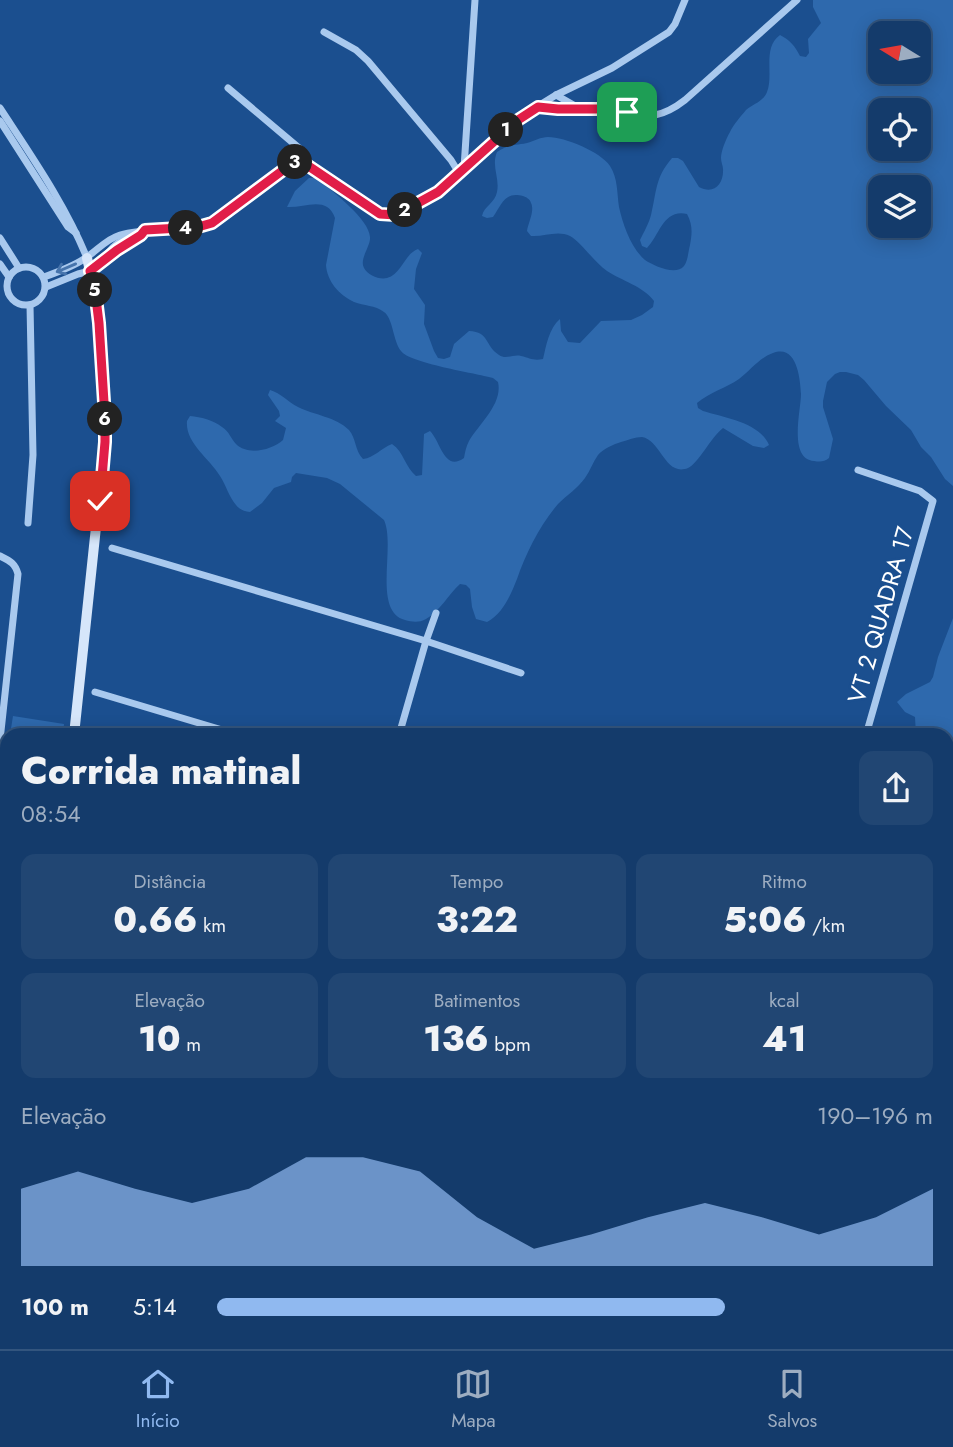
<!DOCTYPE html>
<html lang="pt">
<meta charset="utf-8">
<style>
:root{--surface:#143b6b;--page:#214673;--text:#f1f3f6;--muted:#9dadc1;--line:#33557e;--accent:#90b9f0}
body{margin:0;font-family:Jost,sans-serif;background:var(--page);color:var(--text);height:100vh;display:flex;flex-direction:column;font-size:26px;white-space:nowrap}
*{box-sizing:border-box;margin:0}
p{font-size:23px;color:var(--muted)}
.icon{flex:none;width:38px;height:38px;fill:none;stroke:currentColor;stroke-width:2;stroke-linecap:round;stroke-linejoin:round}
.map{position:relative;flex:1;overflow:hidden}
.sheet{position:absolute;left:0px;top:728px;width:954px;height:621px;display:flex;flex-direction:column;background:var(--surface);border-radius:21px 21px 0 0;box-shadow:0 4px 18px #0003,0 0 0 2px var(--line)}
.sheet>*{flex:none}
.needle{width:46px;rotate:281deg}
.buttons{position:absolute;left:868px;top:21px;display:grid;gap:14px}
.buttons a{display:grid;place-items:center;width:63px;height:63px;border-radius:14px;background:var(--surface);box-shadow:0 4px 18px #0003,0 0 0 2px var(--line);font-size:35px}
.pin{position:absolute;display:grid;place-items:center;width:60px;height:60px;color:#fff;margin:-30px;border-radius:14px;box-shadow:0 4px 10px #0006}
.km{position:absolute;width:35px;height:35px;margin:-18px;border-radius:50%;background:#222;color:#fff;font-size:19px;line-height:35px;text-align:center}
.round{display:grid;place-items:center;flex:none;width:74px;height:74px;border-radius:14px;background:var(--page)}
.overview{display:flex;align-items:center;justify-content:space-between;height:119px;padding:0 21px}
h1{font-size:38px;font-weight:800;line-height:52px}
.stats{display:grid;grid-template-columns:repeat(3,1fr);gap:10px;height:119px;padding:7px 21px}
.stats div{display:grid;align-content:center;border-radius:14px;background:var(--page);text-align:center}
.stats b{font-size:35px;font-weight:800}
.stats small{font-size:19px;font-weight:400}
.stats p{font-size:19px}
.chart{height:196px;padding:14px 21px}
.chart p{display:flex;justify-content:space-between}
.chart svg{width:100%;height:126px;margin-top:7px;fill:var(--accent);opacity:.7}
ul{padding:0 21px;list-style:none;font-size:23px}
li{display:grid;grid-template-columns:112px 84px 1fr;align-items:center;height:52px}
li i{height:18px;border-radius:9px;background:var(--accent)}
.tab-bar{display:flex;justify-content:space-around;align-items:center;height:98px;border-top:2px solid var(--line);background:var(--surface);font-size:19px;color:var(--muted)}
.tab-bar a{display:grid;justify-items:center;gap:4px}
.tab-bar .selected{color:var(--accent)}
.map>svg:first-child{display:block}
</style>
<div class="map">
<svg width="953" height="1349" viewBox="0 0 953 1349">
<rect width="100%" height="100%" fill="#1b4f8f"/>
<!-- green -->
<g fill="#2e69ad" fill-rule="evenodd">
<path d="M813,0H953V486L945,479L931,457L921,447L911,430L886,406L864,380L858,375L846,372H840L835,374L827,382L823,401V407L833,439L829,458C824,462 820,462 814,461C788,459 801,410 801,394C800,378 797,344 773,353C759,358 751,370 739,379C726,388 710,392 697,403L698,408L703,411C725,418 759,422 769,445L764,448L753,446L723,428C711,437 698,464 688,468C665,477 661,440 642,437C635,437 628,440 621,442C614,444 603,449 598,455C593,462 590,471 585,478C578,488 567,495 558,504C540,525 526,553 517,579C511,594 503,614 487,622L476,619L472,607L470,589L466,585L460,584C448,595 440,611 426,619C419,623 412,622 405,620C372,611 396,546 384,520L340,484L327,478L296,473L292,477L291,482L274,488L262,503L250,512C244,511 240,510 236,505C229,497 226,485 220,476C209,458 185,443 187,421L190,416C201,417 213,420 222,427C229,431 231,439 236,444C248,456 272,450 283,440L286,428L275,421L280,416L279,411L268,395L270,390C281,393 288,402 298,407C314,415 336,417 349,430C356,438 355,451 363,459C374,458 381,448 392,444C404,452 405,467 416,476L422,475L424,434L430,431C441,442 444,472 464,458C465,452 466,447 469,441C479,424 503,404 498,382L493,378C475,373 409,363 401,351C393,341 393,318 384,312C375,305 364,306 354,302C339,295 327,281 326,265L335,218C327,195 305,208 287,207L295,191L309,178H315L320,181C333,192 369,219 370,237C371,246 359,259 364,268C368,275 379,280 387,278C402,274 404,254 418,249L422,253L416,269L414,289L425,305L424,324L434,351L438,358L444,359L450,357L454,344L469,331C490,332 484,345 499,355C506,360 513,354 521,356C530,358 533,361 543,359C546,346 549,328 560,319L561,331L568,342L580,343L601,321L631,320L642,315L653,307L654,301C643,286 622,281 607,271C594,262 581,242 570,236C557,230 544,237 531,236L527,231C528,223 535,211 531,203C530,199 526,197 523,196C505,191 502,204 493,217L487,218L482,216C484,206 495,203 497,192C500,178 491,166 497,152C511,143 513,146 527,143C534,141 541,137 548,137C565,137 601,152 610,166C618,178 617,194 619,207C623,225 631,248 645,260C654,266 676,276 684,266C688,261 688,252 690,245C692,234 693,225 687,214C663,209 660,235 647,248L642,246L640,240C644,232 649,223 651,215C657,190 655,178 672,158H678L683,161L699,187C714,195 724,184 723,169C723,166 721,162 721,158C721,151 726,139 730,132C733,125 741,116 746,110C753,104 763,102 767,92C774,74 762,48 780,35C790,40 795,46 800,56L806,57L809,53L808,39L821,23L813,7ZM880,33H919V72H880ZM880,110H919V149H880ZM880,187H919V226H880Z"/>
<path d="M953,618V754L947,767V735H916L915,717L905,712L897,702L906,694L930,682L933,677L938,657Z"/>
<path d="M13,716L64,724L63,735H10Z"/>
</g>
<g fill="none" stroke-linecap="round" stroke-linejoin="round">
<!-- street -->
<g stroke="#a9c9ee" stroke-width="7">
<path d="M324,32L356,50L368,61L451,160L459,173"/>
<path d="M228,88L299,148L301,152L298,159"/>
<path d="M556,95L577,107"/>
<path d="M538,107C560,111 582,108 605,109C621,110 638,117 655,115C666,113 676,107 685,100L797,0"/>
<path d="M0,108C32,157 65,204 87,258"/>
<path d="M0,121L68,227L76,233"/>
<path d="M298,159L380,214L396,215L438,192L522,116L556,95L612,68L669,32L675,24L685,0"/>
<path d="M464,168L475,0"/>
<path d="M0,238L19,268"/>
<path d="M108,253C114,245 122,239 132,236"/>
<path d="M0,264L9,277"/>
<circle cx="26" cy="286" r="19"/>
<path d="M44,277C58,272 72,267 84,259C97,251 106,239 120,235C150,226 184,235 212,223L298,159"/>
<path d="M46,287L78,274L90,271L104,259L145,231"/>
<path d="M858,470L920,491L933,501L866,735"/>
<path d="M28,523L33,455L30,305"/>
<path d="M112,548L426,641L521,673"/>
<path d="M0,556C10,561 15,563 18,574L0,740"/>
<path d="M95,692L239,735"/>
<path d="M399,735L426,641L436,613"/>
<path d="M0,759H7"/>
<path d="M0,775L7,776"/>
<path d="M947,794L953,796"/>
<path d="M947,944L953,946"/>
<path d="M0,1003L7,1004"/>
<path d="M0,1021L7,1022"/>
<path d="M947,1094L953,1095"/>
<path d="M947,1241L953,1243"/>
<path d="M86,1349L88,1342"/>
<path d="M253,1349L255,1342"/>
<path d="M421,1349L422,1342"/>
<path d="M684,1349L686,1342"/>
<path d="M781,1349L783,1342"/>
</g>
<!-- secondary -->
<g stroke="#d6e6fa" stroke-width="10">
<path d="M74,735L105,442L99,323L97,300L87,258"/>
<path d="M0,1349L7,1292"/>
</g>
</g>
<!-- one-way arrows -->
<defs><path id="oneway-shaft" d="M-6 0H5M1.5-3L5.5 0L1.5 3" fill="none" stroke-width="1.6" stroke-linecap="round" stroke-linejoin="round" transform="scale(1.75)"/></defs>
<use stroke="#4674ac" href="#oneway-shaft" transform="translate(66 268) rotate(157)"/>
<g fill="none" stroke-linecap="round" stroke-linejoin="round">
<defs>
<path id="route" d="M100,501L105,442V418L99,323L95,290L90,271L117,250L141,235L145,230L198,227L212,223L298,159L380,214L396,215L438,192L518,120L538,107L558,109H606L627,112"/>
</defs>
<!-- route casing -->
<use href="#route" stroke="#fff" stroke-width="14"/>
<!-- route -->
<use href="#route" stroke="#e11d48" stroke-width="9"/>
</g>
<g text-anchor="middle" stroke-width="5" stroke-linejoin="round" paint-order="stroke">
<!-- street labels -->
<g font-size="24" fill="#fff" stroke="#1b4f8f">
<text transform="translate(881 615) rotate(-74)" y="8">VT 2 QUADRA 17</text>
</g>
</g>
</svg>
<div class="buttons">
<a><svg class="needle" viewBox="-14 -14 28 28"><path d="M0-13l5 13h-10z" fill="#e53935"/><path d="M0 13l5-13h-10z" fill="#9dadc1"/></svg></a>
<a><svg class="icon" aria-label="locate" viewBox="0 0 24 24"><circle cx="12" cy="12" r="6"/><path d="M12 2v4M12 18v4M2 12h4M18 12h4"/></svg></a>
<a><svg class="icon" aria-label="layers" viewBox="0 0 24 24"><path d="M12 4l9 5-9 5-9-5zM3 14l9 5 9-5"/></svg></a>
</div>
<div class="pin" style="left:627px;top:112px;background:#1e9e55"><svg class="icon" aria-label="arrive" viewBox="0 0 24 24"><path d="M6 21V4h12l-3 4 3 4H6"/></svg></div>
<div class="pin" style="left:100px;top:501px;background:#d93025"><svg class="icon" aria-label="check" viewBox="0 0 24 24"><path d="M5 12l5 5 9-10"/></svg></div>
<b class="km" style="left:506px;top:130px">1</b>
<b class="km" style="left:405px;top:210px">2</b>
<b class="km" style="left:295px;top:162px">3</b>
<b class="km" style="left:186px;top:228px">4</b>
<b class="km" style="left:95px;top:290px">5</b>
<b class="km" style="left:105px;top:419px">6</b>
<section class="sheet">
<div class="overview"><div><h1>Corrida matinal</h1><p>08:54</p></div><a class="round"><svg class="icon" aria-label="share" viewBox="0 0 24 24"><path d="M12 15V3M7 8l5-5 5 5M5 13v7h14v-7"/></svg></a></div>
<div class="stats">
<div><p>Distância</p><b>0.66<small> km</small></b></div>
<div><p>Tempo</p><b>3:22</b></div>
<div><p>Ritmo</p><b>5:06<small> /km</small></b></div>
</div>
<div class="stats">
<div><p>Elevação</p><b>10<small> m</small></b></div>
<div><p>Batimentos</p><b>136<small> bpm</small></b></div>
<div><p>kcal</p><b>41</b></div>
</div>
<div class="chart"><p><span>Elevação</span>190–196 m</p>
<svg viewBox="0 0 160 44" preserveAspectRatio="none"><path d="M0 44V17L10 11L20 17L30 22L40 17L50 6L60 6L70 11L80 27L90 38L100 33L110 27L120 22L130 27L140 33L150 27L160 17V44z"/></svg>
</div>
<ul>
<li><b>100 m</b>5:14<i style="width:71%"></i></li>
</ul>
</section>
</div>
<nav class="tab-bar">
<a class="selected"><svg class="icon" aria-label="home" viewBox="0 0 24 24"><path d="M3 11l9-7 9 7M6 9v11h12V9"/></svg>Início</a>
<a><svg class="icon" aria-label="map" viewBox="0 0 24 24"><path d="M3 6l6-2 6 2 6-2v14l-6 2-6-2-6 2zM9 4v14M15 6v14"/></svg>Mapa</a>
<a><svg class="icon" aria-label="saved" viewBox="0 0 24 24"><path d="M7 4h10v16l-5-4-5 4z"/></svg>Salvos</a>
</nav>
